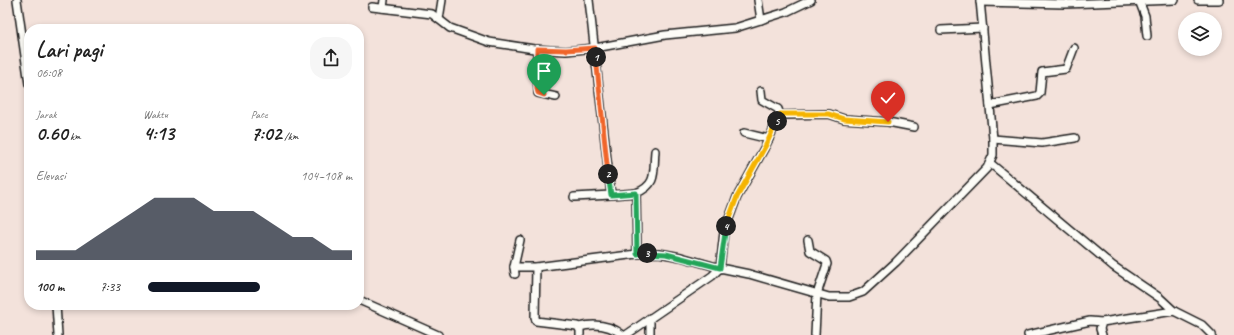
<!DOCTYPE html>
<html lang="id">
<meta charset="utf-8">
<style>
:root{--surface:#fff;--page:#f6f6f6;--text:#222;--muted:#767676;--accent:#111827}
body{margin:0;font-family:Caveat,sans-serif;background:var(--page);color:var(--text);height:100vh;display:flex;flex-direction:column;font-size:15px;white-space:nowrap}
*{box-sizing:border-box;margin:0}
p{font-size:13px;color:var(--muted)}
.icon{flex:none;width:22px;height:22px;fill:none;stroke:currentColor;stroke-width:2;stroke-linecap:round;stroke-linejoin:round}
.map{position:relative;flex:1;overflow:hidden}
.drawer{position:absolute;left:24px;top:24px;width:340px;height:286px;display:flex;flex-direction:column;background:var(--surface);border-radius:16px;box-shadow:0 2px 6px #0003}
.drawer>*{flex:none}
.buttons{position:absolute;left:1178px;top:12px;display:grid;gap:8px}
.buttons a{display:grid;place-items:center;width:44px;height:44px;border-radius:50%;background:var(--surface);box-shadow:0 2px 6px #0003;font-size:20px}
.pin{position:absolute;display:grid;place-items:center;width:34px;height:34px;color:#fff;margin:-41px -17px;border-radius:50% 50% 50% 0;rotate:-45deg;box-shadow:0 0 4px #0007}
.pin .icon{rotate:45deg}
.km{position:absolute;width:20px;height:20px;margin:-10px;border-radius:50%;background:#222;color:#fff;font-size:11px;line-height:20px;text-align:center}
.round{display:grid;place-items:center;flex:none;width:42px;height:42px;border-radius:16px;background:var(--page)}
.headline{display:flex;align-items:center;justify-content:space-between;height:68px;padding:0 12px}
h1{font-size:22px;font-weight:700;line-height:30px}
.metrics{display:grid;grid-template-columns:repeat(3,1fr);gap:6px;height:68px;padding:4px 12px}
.metrics div{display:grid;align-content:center}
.metrics b{font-size:20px;font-weight:700}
.metrics small{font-size:11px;font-weight:400}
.metrics p{font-size:11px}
.chart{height:112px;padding:8px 12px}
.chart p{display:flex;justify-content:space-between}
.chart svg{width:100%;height:72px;margin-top:4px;fill:var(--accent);opacity:.7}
ul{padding:0 12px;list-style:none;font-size:13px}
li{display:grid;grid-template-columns:64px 48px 1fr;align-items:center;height:30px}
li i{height:10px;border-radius:5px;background:var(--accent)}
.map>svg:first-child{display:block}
</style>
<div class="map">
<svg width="1234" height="335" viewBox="0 0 1234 335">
<rect width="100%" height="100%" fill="#f3e2db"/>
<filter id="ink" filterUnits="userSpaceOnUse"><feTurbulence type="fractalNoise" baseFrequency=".025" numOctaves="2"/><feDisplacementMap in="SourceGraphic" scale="8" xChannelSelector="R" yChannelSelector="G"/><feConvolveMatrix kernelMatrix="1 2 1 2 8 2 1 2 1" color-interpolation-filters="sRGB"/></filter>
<g filter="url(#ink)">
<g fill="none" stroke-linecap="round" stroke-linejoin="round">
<defs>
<g id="minor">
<path d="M17,0L29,84"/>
<path d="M589,0L611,195L636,193L637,254"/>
<path d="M758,0L761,20"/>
<path d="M1198,0H1219"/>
<path d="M980,2L1065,4L1175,0"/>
<path d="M1140,3L1145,16L1147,36"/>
<path d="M372,7L432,14L450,28L489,42L534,49L566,51L595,48L665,35L735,28L786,12L811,0"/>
<path d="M383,8L384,0"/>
<path d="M439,19L442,0"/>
<path d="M941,30L983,28"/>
<path d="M537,49L538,93L556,97"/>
<path d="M990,105L1037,96L1040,93L1042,72L1066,69L1074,48"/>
<path d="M780,115L829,114L844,119L888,122L914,127"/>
<path d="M744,133L769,139"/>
<path d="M993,139L1042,143L1075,138"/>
<path d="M990,163L1113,266L1160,298L1174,311L1202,325L1212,335"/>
<path d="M636,193C658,185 653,171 655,151"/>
<path d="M574,197L611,195"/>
<path d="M808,240L810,251L826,261L827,264L817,294L815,335"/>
<path d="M514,267L520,240"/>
<path d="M536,267L535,317L536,321L577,326L580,330V335"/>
<path d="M515,274L514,267H536L637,254L659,253L681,257L720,268L724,232L737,197L766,145L780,115L778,109L762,100L761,91"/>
<path d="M359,300L438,335"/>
<path d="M56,305L58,335"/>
<path d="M650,318V335"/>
<path d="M579,327C595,323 610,325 623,335"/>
<path d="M626,335L712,276L720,268L749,274L829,297H849L863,292L896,262L987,168L993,155V139L980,0"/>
<path d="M1028,335L1090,321L1102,322"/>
<path d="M1102,335L1100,329L1102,322L1174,311"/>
</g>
</defs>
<!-- minor casing -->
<use href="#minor" stroke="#1c1c1c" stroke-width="10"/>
<!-- minor -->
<use href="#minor" stroke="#fdfcf7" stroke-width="7"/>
</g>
</g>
<g fill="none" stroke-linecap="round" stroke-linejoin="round" filter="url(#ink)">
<defs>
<path id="split-1" d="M544,95L538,93L537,89V49L566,50L595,48L596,57"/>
<path id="split-2" d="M596,57L608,174"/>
<path id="split-3" d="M608,174L611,195L636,193L637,254L647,253"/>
<path id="split-4" d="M647,253L666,254L720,268L726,226"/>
<path id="split-5" d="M726,226L737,197L766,145L777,121"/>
<path id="split-6" d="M777,121L780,114H829L844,119L888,122"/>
</defs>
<!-- split-1 casing -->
<use href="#split-1" stroke="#fff" stroke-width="8"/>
<!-- split-2 casing -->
<use href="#split-2" stroke="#fff" stroke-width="8"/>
<!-- split-3 casing -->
<use href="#split-3" stroke="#fff" stroke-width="8"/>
<!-- split-4 casing -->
<use href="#split-4" stroke="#fff" stroke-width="8"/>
<!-- split-5 casing -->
<use href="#split-5" stroke="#fff" stroke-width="8"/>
<!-- split-6 casing -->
<use href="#split-6" stroke="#fff" stroke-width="8"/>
<!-- split-1 -->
<use href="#split-1" stroke="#f0652b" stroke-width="5"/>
<!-- split-2 -->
<use href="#split-2" stroke="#f0652b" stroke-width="5"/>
<!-- split-3 -->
<use href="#split-3" stroke="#22a559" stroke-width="5"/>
<!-- split-4 -->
<use href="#split-4" stroke="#22a559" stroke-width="5"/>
<!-- split-5 -->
<use href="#split-5" stroke="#f5b400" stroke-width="5"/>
<!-- split-6 -->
<use href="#split-6" stroke="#f5b400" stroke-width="5"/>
</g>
</svg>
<div class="buttons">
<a><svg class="icon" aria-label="layers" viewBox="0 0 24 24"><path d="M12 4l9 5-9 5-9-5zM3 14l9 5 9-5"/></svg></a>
</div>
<div class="pin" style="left:544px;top:95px;background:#1e9e55"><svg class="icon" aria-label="arrive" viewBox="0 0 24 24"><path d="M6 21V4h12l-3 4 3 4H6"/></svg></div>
<div class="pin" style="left:888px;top:122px;background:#d93025"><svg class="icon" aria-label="check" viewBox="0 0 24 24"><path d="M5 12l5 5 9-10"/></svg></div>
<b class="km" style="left:596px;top:57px">1</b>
<b class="km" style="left:608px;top:174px">2</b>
<b class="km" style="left:647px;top:253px">3</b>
<b class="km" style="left:726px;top:226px">4</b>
<b class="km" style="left:777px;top:121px">5</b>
<section class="drawer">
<div class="headline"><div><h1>Lari pagi</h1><p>06:08</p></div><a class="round"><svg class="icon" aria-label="share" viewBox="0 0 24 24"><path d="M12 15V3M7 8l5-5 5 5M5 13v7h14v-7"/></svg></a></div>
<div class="metrics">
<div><p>Jarak</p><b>0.60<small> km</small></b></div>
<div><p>Waktu</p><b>4:13</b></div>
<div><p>Pace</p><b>7:02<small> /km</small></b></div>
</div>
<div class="chart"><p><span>Elevasi</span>104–108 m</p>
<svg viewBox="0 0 160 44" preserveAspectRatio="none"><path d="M0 44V38L10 38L20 38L30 30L40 22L50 14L60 6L70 6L80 6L90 14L100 14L110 14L120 22L130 30L140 30L150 38L160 38V44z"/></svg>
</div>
<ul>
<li><b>100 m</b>7:33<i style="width:55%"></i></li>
</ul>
</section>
</div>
